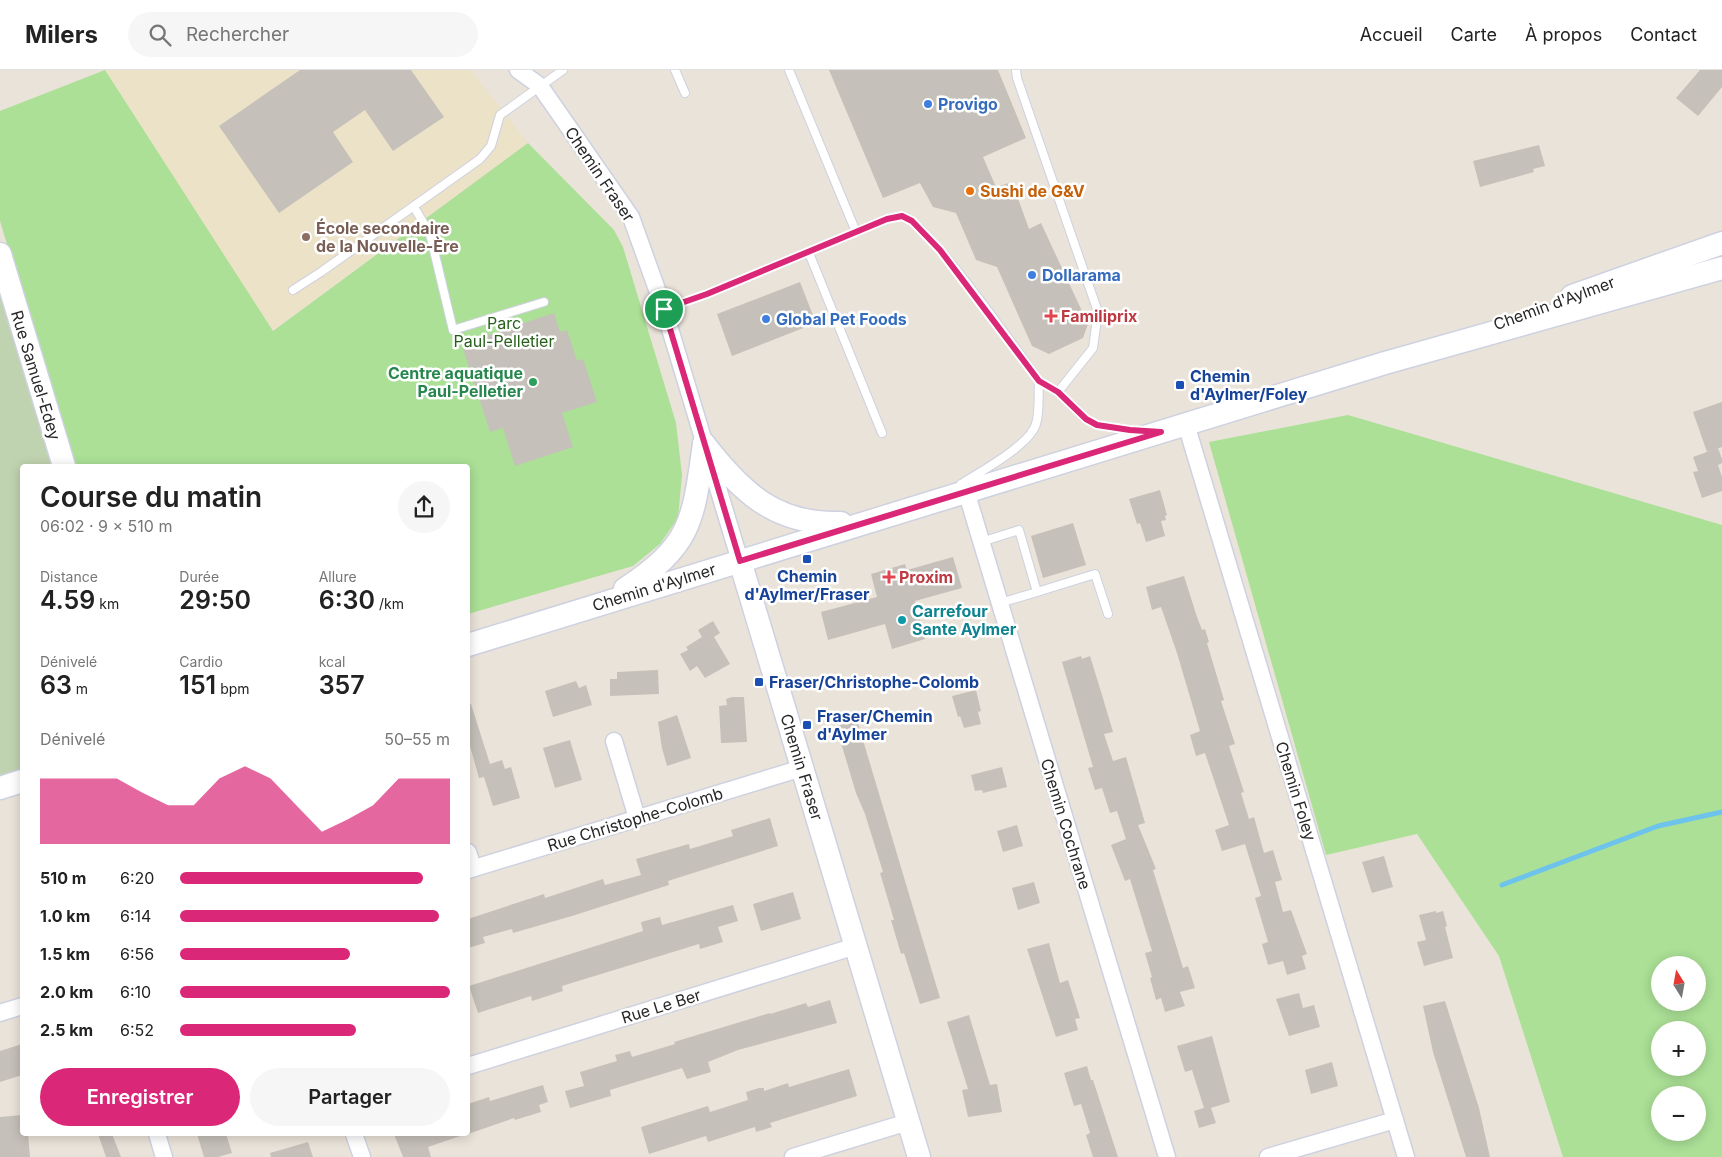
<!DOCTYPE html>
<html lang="fr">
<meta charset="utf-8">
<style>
:root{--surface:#fff;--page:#f6f6f6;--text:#222;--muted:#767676;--line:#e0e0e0;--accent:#db2777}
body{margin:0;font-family:Inter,sans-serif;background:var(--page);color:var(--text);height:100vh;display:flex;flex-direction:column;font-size:19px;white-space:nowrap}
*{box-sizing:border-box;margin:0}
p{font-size:16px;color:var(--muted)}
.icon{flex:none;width:28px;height:28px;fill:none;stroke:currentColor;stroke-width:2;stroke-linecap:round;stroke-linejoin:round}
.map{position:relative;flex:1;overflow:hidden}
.details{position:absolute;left:20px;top:394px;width:450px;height:672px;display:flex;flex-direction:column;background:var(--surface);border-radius:5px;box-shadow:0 2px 12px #0003}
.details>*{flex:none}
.needle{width:32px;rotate:349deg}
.controls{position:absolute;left:1651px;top:886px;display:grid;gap:10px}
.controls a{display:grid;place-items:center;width:55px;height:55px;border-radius:50%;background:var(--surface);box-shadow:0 2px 12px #0003;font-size:25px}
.pin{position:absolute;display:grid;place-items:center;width:42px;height:42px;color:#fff;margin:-21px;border:2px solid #fff;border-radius:50%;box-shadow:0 1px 5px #0007}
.round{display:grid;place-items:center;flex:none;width:52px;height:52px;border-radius:26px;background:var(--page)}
.summary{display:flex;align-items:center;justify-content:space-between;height:85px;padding:0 20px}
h1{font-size:28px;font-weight:600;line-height:38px}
.metrics{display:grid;grid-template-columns:repeat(3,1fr);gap:8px;height:85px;padding:5px 20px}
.metrics div{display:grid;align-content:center}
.metrics b{font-size:25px;font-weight:600}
.metrics small{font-size:14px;font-weight:400}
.metrics p{font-size:14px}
.chart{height:140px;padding:10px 20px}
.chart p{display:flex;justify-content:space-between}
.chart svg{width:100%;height:90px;margin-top:5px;fill:var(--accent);opacity:.7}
.button{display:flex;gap:10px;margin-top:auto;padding:10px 20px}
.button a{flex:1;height:58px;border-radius:30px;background:var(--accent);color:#fff;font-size:20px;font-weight:600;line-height:58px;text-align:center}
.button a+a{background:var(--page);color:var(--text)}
ul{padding:0 20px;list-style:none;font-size:16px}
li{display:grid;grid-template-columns:80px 60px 1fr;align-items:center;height:38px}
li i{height:12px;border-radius:6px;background:var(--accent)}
header{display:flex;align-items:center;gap:30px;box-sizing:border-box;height:70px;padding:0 25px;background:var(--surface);border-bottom:1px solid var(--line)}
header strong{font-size:24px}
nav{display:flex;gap:28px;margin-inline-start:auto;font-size:18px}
.search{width:350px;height:45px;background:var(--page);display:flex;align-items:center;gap:12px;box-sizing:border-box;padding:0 18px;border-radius:28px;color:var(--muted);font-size:19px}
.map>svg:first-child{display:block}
</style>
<header>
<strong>Milers</strong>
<div class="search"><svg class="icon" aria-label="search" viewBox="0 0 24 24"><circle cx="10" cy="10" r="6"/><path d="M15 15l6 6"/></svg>Rechercher</div>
<nav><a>Accueil</a><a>Carte</a><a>À propos</a><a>Contact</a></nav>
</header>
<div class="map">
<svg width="1722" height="1087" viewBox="0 0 1722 1087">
<rect width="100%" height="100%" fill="#eae3d9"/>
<!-- education -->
<path fill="#ece2c8" d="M105,0H471L528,73L272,261Z"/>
<!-- green -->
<g fill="#abe096" fill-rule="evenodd">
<path d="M105,0L273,261L528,73L614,160L623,177L676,353L682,405L678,448L660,474L633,496L468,544V396H74L0,151V41Z"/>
<path d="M1348,345L1722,455V1087H1563L1499,886L1417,764L1326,785L1209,372ZM1660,895H1698V932H1660ZM1660,960H1698V998H1660ZM1660,1025H1698V1062H1660Z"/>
</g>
<!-- cemetery -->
<path fill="#c0d3b0" d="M0,184L64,396H22V711L0,718Z"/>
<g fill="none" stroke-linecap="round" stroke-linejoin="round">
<!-- stream -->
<path stroke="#6dc3eb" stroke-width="5" d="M1502,815L1658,756L1722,742"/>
</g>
<!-- building -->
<g fill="#c5c0b9">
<path d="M300,0H411L444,47L393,81L365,40L333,62L353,92L279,143L219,56Z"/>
<path d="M829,0H998L1026,68L983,87L996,117L1012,112L1029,159L1041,153L1088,254L1083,268L1049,284L1032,276L997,197L976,190L956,143L933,137L920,113L883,128Z"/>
<path d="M1700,0H1722V17L1698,46L1676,28Z"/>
<path d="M1539,75L1545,96L1533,99L1534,102L1480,117L1473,91Z"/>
<path d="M800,212L816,253L732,286L717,244Z"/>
<path d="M554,243L560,262L567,260L577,291L583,289L597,332L562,343L573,377L515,396L503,358L490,362L463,279L472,276L470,271Z"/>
<path d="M1722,332V377L1707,382L1693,342Z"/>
<path d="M1718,378L1722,389V393L1718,395L1722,407V421L1702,428L1693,402L1698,401L1693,387Z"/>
<path d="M1160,420L1167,445L1165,446L1166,450L1161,451L1165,466L1146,472L1140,453L1137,454L1129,429Z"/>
<path d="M1073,453L1086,495L1043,508L1031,466Z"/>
<path d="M953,487L962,518L915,531L925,569L892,579L885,554L828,570L821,542L877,527L871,504L905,494L907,500Z"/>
<path d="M1184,506L1197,547L1202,560L1205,559L1209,572L1207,573L1224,630L1221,631L1235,674L1229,676L1244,722L1241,723L1249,749L1254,747L1264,783L1273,780L1282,810L1275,812L1283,842L1291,840L1307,884L1302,886L1306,899L1287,905L1283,891L1268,895L1262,874L1268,872L1255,828L1261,826L1245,774L1222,781L1215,760L1229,755L1205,683L1196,686L1190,665L1200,661L1177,583L1161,537L1152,540L1146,517Z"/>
<path d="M713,551L720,563L714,567L730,594L705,608L697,596L690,601L680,584L688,580L686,577L702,567L698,560Z"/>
<path d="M1081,586L1082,589L1090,586L1102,625L1113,662L1104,664L1113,691L1126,687L1145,753L1138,755L1156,799L1153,800L1183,898L1188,896L1195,918L1180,922L1185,936L1165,942L1161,928L1156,930L1150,908L1152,907L1145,883L1152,881L1130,809L1125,811L1111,775L1126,769L1117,741L1110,743L1102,718L1095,720L1088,698L1093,697L1062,592Z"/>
<path d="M658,600L659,624L610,626V609H617V602Z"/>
<path d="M576,611L579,618L586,615L592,635L553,647L545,621Z"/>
<path d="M976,620L981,641L978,642L981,654L964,658L960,646L958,647L952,626Z"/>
<path d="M732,627H744L747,672L721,673L719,636L727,635L726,629Z"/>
<path d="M468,634H471L490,694L502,690L505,699L511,697L520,728L493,736L484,707L479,708L468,669Z"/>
<path d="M677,645L691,688L667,696L662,678L658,652Z"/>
<path d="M857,650L940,928L920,934L904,883L901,884L891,850H894L880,803L883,802L865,744L856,723L836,656Z"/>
<path d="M570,670L582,710L555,718L543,678Z"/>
<path d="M1002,697L1007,717L983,723L982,720L975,721L971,705Z"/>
<path d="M770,748L778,776L668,811L669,815L572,846L513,863L512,859L483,867L485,873L468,878V849L544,824L545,828L603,809L605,815L641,805L636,789L689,774L690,779L733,766L731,760Z"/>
<path d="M1017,755L1023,776L1003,782L997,761Z"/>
<path d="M1384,786L1393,817L1372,823L1362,792Z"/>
<path d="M1034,812L1040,833L1018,840L1012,818Z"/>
<path d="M793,822L801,849L761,861L753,834Z"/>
<path d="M733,835L738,851L718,857L723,872L700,879L699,874L562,916L563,921L532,931L531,926L478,943L469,916L643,861L641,852L660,847L662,855Z"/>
<path d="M1436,841V843L1443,841L1447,856L1445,857L1453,888L1424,896L1417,872L1426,870L1419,845Z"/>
<path d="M1049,873L1060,913L1068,910L1080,948L1075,949L1078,960L1056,967L1027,879Z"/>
<path d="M1299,923L1303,938L1314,935L1320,957L1289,966L1276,929Z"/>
<path d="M830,930L837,953L738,980L708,992L711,1002L687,1009L682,998L610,1020L611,1026L570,1038L565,1021L584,1016L580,1002L617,991L615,985L630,981L632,987L675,974L674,972L770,943V944L806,933L808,937Z"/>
<path d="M1445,931L1479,1038L1490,1087H1466L1433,982L1423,936Z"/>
<path d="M969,945L990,1015L997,1014L1002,1042L968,1047L962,1020L968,1019L947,952Z"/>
<path d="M1212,966L1230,1032L1211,1038L1216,1053L1199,1058L1194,1041L1204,1038L1192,1000L1185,1002L1177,976Z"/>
<path d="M22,974V1005L0,1012V981Z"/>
<path d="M1332,992L1338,1016L1311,1024L1305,1000Z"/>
<path d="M1087,996L1091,1010H1093L1118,1087H1093L1086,1065L1090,1063L1081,1034L1074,1036L1064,1003Z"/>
<path d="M849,999L857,1026L770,1053L772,1057L756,1062L755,1057L708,1072L706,1066L649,1084L641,1057L708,1036L710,1042L748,1030L746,1022L759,1018H764V1021L788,1013L789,1017Z"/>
<path d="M543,1015L548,1032L539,1035L541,1042L515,1050L514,1048L468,1064V1034L489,1027L490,1031Z"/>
<path d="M22,1045V1064H28L30,1087H0V1047Z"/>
<path d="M98,1064H112L121,1087H106Z"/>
<path d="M197,1064H226L232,1083L218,1087H204Z"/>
<path d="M394,1064H459L460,1066L428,1077L431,1087H403Z"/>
<path d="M308,1072L313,1087H271L270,1083Z"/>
</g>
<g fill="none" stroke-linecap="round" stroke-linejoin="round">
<defs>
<g id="lane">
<path d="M675,0L685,23"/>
<path d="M789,0L856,162"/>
<path d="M1016,0L1017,8L1098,242L1093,278L1058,322"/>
<path d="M414,137L430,164L453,260L544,232"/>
<path d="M809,183L882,363"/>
<path d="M293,220L321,202L480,89L491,76L500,45L563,0"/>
<path d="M664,239L707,224L887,149C891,148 898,146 902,146C925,149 1021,286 1039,311L1058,322L1086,349L1097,355L1137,361"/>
<path d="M961,414C980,402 1030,375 1036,354C1040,341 1038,325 1039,311"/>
<path d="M981,472L1019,460L1037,522L1095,504L1108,544"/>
<path d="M1000,533L1037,522"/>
</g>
<g id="street">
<path d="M518,0L540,16L631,147L664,239L740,491"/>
<path d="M1186,354L1406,1087"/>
<path d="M966,421L1167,1087"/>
<path d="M614,671L637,748"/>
<path d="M468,782L473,798"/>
<path d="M468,800L802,698"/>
<path d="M0,943L22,936"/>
<path d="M468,996L856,876"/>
<path d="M157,1064L164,1087"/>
<path d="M354,1064L362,1087"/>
<path d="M793,1087L908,1052"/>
<path d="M1268,1087L1395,1050"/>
</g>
<g id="secondary">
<path d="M0,184L64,396"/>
<path d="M1572,226L1722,173"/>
<path d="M704,374C742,423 776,455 841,453"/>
<path d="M740,491L919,1087"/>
<path d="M625,519C693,474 693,450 704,374"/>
<path d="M468,575L1385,293L1722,198"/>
<path d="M0,718L22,711"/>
</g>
</defs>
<!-- lane casing -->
<use href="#lane" stroke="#ced1e0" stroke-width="10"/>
<!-- street casing -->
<use href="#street" stroke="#ced1e0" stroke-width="19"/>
<!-- secondary casing -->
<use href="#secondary" stroke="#ced1e0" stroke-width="25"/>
<!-- lane -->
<use href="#lane" stroke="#fff" stroke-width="8"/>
<!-- street -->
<use href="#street" stroke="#fff" stroke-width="16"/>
<!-- secondary -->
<use href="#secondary" stroke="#fff" stroke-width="22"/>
</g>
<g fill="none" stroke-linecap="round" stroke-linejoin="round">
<defs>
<path id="route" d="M902,146L912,151L940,180L1039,311L1058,322L1086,349L1097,355L1130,360L1161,362L740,491L664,239L707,224L887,149Z"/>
</defs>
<!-- route casing -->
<use href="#route" stroke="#fff" stroke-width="10"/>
<!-- route -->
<use href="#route" stroke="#db2777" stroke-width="6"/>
</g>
<!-- markers -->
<g fill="#3f7fe0" stroke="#fff" stroke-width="2">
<circle cx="928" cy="34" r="5"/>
<circle cx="1032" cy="205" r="5"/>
<circle cx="766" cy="249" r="5"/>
</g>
<circle fill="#e8710a" stroke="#fff" stroke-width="2" cx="970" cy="121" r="5"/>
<circle fill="#8d6e63" stroke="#fff" stroke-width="2" cx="306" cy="167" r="5"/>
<g fill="#e0444e" stroke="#fff" stroke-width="2">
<path d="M1048.5 238.5h5v5h5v5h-5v5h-5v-5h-5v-5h5z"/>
<path d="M886.5 499.5h5v5h5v5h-5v5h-5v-5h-5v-5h5z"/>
</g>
<circle fill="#2e9e5b" stroke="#fff" stroke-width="2" cx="533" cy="312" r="5"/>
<g fill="#1a4fb4" stroke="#fff" stroke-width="2">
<rect x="1175" y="310" width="10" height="10" rx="2.5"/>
<rect x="802" y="484" width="10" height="10" rx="2.5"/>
<rect x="754" y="607" width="10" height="10" rx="2.5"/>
<rect x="802" y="650" width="10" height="10" rx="2.5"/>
</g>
<circle fill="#0f9aa8" stroke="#fff" stroke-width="2" cx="902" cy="550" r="5"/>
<g text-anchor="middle" stroke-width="5" stroke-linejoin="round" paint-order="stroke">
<!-- shop labels -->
<g font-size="16" font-weight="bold" fill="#366cbe" stroke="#fff" text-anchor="start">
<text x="938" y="40">Provigo</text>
<text x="1042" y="211">Dollarama</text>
<text x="776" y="255">Global Pet Foods</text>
</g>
<!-- street labels -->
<g font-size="16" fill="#272727" stroke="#fff">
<text transform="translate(600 104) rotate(56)" y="6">Chemin Fraser</text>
<text transform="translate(1554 233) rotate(-20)" y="6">Chemin d'Aylmer</text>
<text transform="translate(36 305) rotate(73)" y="6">Rue Samuel-Edey</text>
<text transform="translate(654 517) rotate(-17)" y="6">Chemin d'Aylmer</text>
<text transform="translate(802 697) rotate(73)" y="6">Chemin Fraser</text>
<text transform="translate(1296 721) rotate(73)" y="6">Chemin Foley</text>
<text transform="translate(635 749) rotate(-17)" y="6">Rue Christophe-Colomb</text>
<text transform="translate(1066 754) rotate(73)" y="6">Chemin Cochrane</text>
<text transform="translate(661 936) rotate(-17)" y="6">Rue Le Ber</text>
</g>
<!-- food labels -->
<g font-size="16" font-weight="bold" fill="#c56008" stroke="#fff" text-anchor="start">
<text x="980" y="127">Sushi de G&amp;V</text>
</g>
<!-- education labels -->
<g font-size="16" font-weight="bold" fill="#785e54" stroke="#fff" text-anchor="start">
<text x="316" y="164">École secondaire<tspan x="316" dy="18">de la Nouvelle-Ère</tspan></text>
</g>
<!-- health labels -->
<g font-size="16" font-weight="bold" fill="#be3a42" stroke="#fff" text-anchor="start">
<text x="1061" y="252">Familiprix</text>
<text x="899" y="513">Proxim</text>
</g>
<!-- park labels -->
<g font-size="16" fill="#26611a" stroke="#fff">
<text x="504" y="259">Parc<tspan x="504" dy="18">Paul-Pelletier</tspan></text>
</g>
<!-- leisure labels -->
<g font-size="16" font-weight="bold" fill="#27864d" stroke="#fff" text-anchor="end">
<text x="523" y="309">Centre aquatique<tspan x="523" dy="18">Paul-Pelletier</tspan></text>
</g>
<!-- transit labels -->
<g font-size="16" font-weight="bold" fill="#164399" stroke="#fff" text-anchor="start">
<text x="1190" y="312">Chemin<tspan x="1190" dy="18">d'Aylmer/Foley</tspan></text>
<text x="807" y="512" text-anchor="middle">Chemin<tspan x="807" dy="18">d'Aylmer/Fraser</tspan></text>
<text x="769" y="618">Fraser/Christophe-Colomb</text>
<text x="817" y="652">Fraser/Chemin<tspan x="817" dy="18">d'Aylmer</tspan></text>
</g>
<!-- culture labels -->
<g font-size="16" font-weight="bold" fill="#0d838f" stroke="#fff" text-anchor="start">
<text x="912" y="547">Carrefour<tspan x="912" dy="18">Sante Aylmer</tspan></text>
</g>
</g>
</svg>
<div class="controls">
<a><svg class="needle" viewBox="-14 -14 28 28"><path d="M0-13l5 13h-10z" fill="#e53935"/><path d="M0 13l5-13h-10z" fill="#767676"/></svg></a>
<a>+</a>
<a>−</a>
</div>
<div class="pin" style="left:664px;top:239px;background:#1e9e55"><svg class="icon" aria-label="arrive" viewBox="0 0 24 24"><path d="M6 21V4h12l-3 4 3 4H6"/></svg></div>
<section class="details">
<div class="summary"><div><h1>Course du matin</h1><p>06:02 · 9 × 510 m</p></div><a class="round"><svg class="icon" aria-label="share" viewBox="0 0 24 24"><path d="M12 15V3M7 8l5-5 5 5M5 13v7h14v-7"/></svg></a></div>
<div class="metrics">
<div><p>Distance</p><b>4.59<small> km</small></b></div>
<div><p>Durée</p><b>29:50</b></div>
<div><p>Allure</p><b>6:30<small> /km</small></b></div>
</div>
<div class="metrics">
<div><p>Dénivelé</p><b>63<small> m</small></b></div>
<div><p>Cardio</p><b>151<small> bpm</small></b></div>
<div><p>kcal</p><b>357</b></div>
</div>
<div class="chart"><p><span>Dénivelé</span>50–55 m</p>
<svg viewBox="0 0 160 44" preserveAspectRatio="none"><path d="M0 44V12L10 12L20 12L30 12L40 19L50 25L60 25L70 12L80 6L90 12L100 25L110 38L120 32L130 25L140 12L150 12L160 12V44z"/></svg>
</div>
<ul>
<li><b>510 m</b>6:20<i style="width:90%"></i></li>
<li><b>1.0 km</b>6:14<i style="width:96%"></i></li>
<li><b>1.5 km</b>6:56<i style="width:63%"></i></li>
<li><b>2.0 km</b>6:10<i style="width:100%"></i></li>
<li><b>2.5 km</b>6:52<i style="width:65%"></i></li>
</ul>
<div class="button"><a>Enregistrer</a><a>Partager</a></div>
</section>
</div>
